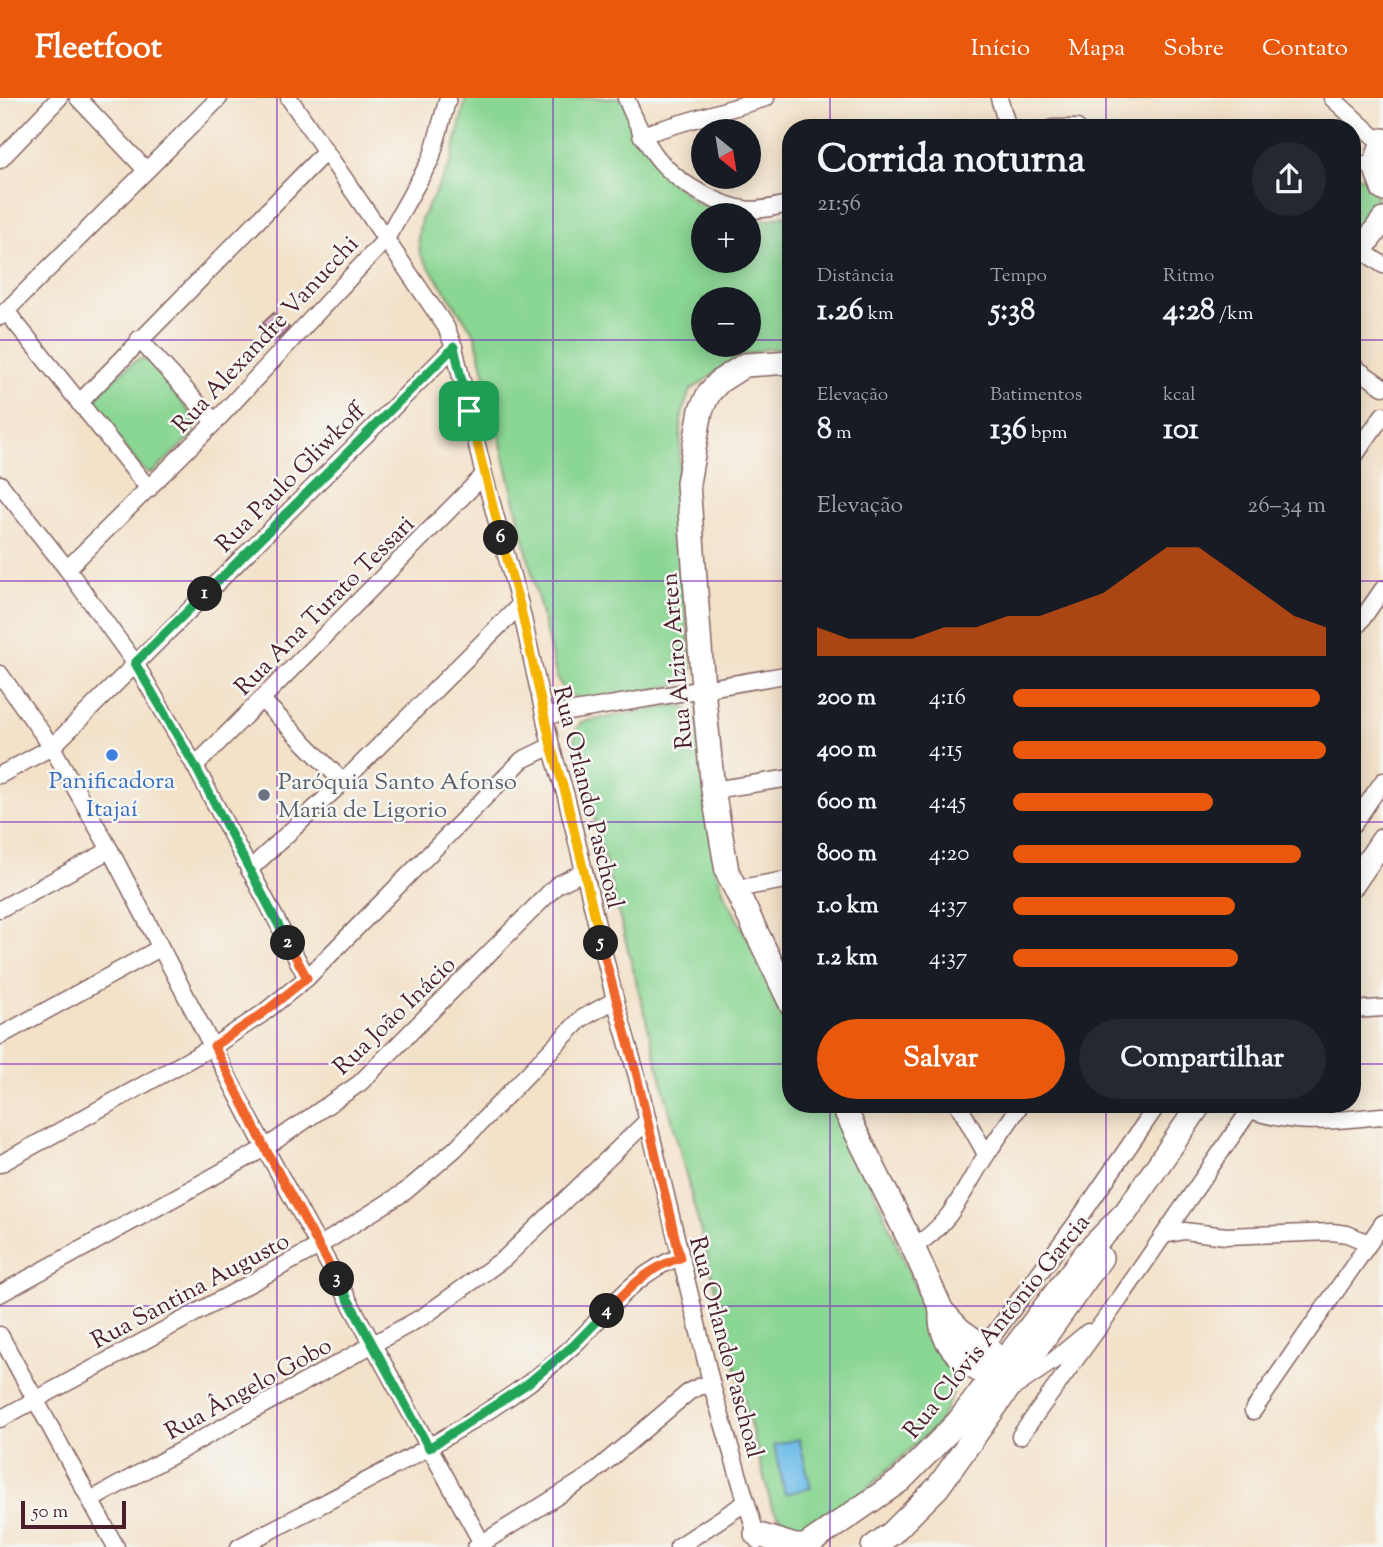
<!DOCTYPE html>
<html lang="pt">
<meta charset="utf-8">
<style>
:root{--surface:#171b24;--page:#242831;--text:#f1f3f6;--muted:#9ea1a6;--accent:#ea580c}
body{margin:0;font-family:"Sorts Mill Goudy",serif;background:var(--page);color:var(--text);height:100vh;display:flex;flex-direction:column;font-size:26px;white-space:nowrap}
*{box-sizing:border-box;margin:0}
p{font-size:23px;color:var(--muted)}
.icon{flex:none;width:38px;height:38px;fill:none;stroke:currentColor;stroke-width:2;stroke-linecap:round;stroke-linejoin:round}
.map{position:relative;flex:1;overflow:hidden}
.details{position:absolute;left:782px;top:21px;width:579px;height:994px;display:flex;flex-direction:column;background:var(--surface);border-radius:28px;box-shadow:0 4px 18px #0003}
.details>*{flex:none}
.needle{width:46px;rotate:150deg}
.fabs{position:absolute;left:691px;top:21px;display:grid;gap:14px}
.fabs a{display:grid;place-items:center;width:70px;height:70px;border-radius:50%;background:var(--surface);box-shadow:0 4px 18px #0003;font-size:35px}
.scale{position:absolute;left:21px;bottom:18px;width:105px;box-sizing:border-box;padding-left:7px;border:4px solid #4a1f2b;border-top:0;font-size:19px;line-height:24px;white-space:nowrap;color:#4a1f2b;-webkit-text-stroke:5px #f6f6f2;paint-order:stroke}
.pin{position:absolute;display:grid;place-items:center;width:60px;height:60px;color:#fff;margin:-30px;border-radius:14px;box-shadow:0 4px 10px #0006}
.km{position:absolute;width:35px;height:35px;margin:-18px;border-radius:50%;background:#222;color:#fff;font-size:19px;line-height:35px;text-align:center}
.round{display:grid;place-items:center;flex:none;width:74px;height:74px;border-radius:37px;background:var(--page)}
.head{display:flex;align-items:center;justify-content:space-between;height:119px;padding:0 35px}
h1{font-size:38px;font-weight:700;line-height:52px}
.stats{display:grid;grid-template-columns:repeat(3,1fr);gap:10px;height:119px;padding:7px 35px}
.stats div{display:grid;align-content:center}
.stats b{font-size:30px;font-weight:700}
.stats small{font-size:19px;font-weight:400}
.stats p{font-size:19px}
.chart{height:196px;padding:14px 35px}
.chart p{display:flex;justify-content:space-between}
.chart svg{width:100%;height:126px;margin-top:7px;fill:var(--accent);opacity:.7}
.button{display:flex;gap:14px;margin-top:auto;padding:14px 35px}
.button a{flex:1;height:80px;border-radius:42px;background:var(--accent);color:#fff;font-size:28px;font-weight:700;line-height:80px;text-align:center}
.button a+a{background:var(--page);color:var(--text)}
ul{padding:0 35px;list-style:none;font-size:23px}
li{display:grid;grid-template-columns:112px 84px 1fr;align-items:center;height:52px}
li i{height:18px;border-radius:9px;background:var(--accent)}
header{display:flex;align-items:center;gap:42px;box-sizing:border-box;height:98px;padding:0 35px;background:var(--accent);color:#fff}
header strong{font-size:33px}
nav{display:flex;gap:38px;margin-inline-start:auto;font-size:24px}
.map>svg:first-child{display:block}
</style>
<header>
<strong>Fleetfoot</strong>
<nav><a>Início</a><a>Mapa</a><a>Sobre</a><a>Contato</a></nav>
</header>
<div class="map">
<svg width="1383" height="1449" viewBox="0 0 1383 1449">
<rect width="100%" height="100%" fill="#f6f6f2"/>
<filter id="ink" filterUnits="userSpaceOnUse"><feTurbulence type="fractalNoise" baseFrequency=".0143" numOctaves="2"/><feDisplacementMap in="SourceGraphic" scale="14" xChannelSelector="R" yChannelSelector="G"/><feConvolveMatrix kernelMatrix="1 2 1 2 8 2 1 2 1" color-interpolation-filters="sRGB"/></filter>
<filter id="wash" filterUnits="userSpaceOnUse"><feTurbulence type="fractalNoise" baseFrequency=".00686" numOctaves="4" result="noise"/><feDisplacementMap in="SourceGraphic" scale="28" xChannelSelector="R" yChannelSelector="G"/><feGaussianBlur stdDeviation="1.57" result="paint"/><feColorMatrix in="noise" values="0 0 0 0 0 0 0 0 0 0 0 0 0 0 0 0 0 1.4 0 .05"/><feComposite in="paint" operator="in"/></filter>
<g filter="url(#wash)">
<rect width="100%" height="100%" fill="#f3e1c8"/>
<!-- green -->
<g fill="#8ad693" stroke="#6a7a5f" stroke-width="2" fill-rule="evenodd">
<path d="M466,0H621L664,75L692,102L724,117H704V163H749V121L769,122L791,116V251H766L739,259L691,292L685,306L681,323L678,439L692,571L688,580L678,587L584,602L567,596L557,580L475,237L420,156L418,139L421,121L451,65ZM704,201H749V247H704Z"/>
<path d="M1353,77L1368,81C1383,109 1383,122 1353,135Z"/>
<path d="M138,261L149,262L193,319L196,327L194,335L155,373L150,375L144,373L95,312C91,294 124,273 138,261Z"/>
<path d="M676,607L685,609L698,623L718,777L724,795L791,925V1006H832L870,1083L951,1274L953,1295L938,1326L829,1426C805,1436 787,1431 772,1410L574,642L577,630L581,624Z"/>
</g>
<!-- water -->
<path fill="#70beea" stroke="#5d6e8a" stroke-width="2" d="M799,1341L811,1390L785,1396L774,1347Z"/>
<g id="blocks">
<!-- building -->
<path fill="#cb95d1" d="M274,215L289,230L278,241L263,225Z"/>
</g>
</g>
<g filter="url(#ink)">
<use href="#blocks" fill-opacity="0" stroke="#856362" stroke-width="2"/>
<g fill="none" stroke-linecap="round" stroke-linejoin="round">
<defs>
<g id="street">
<path d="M78,0L146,72"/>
<path d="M289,0L446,229L454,249L484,377L520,507L551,648L566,698L615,902L637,978L712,1288L758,1443"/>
<path d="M626,0C645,47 660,75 707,98C741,115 755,115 791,105"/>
<path d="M999,0L1008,30"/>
<path d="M1332,0L1381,45"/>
<path d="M1052,30H1077"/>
<path d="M641,37L766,0"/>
<path d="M0,62L59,0"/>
<path d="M1353,65L1375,68"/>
<path d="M1361,152L1383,167"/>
<path d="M6,213L149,391"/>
<path d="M0,219L219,0"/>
<path d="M139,241L215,324"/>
<path d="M1353,268L1383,289"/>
<path d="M79,305L325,54"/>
<path d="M1353,360L1383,317"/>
<path d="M0,386L67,471L135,565L195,668L307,880"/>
<path d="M67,471L215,324L386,141L431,61L448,0"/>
<path d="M1353,534L1383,491"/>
<path d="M0,576L52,649L110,752L265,1050L484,1449"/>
<path d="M262,602L343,684"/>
<path d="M545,618L791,576"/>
<path d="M195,668L484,377"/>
<path d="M0,677L52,649L454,249"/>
<path d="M713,692L791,680"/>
<path d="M1353,727L1383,683"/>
<path d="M249,772L343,684L520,507"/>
<path d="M735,791L791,781"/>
<path d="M0,811L110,752"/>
<path d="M1353,912L1383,910"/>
<path d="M0,938L160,850"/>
<path d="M958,1006L986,1056"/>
<path d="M1250,1012C1299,1029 1333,1022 1383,1018"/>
<path d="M0,1066L214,948L262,916L307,880L522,662L551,648"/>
<path d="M1164,1137L1184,1133L1226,1138L1332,1134L1347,1136L1369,1145"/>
<path d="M913,1149C953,1125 962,1093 987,1056C998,1039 1010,1023 1021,1006"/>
<path d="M0,1196L265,1050L360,985L557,787L583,774"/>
<path d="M0,1237L116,1449"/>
<path d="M980,1255L1074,1128L1158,1006"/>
<path d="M1013,1290L1053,1263L1088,1234"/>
<path d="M1253,1313L1383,1125"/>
<path d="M0,1321L319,1148L406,1093L455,1051L581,921L615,902"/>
<path d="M1020,1338L1121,1199L1254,1006"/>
<path d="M91,1402L424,1218L505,1160L648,1022"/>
<path d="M239,1449C336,1398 437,1351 526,1287C543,1275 560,1260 575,1246C608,1214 635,1174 680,1159"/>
<path d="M476,1449L588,1379L690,1293L701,1288H712"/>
<path d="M678,1449L745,1405"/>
</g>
<g id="secondary">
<path d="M1383,42L1375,68L1383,91"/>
<path d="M1361,152L1383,122"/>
<path d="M791,264L745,267L720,283L709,295L701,312L688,385L703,590L713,692L727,773L791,906"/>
<path d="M1353,786L1383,742"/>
<path d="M842,1006L913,1149L942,1213L959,1231L1004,1263"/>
<path d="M941,1216C939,1248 968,1267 991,1280"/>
<path d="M756,1436L795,1448H805"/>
<path d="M804,1449L901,1382L958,1324L1086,1155L1126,1114L1200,1006"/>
<path d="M873,1449L892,1435L938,1389L1101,1160"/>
</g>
</defs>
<!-- street casing -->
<use href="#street" stroke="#856362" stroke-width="19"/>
<!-- secondary casing -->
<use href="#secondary" stroke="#856362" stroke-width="26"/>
<!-- street -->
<use href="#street" stroke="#fff" stroke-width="16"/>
<!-- secondary -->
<use href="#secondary" stroke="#fff" stroke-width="23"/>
</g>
</g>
<g fill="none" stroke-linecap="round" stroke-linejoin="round" filter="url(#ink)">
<defs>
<path id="split-1" d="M205,496L454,249L469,313"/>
<path id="split-2" d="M205,496L135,565L195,668L288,845"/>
<path id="split-3" d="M288,845L307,880L262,916L214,948L265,1050L337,1181"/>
<path id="split-4" d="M337,1181L429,1350L527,1286L574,1247L607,1213"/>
<path id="split-5" d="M601,845L637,978L680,1160C649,1169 629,1190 607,1213"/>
<path id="split-6" d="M501,440L520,507L551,648L566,698L601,845"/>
<path id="split-7" d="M469,313L501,440"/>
</defs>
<!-- split-1 casing -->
<use href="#split-1" stroke="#fff" stroke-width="14"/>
<!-- split-2 casing -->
<use href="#split-2" stroke="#fff" stroke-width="14"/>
<!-- split-3 casing -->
<use href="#split-3" stroke="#fff" stroke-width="14"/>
<!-- split-4 casing -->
<use href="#split-4" stroke="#fff" stroke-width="14"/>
<!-- split-5 casing -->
<use href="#split-5" stroke="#fff" stroke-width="14"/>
<!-- split-6 casing -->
<use href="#split-6" stroke="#fff" stroke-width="14"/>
<!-- split-7 casing -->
<use href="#split-7" stroke="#fff" stroke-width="14"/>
<!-- split-1 -->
<use href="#split-1" stroke="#22a559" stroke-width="9"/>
<!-- split-2 -->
<use href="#split-2" stroke="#22a559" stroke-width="9"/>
<!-- split-3 -->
<use href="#split-3" stroke="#f0652b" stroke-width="9"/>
<!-- split-4 -->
<use href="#split-4" stroke="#22a559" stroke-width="9"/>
<!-- split-5 -->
<use href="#split-5" stroke="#f0652b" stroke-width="9"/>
<!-- split-6 -->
<use href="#split-6" stroke="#f5b400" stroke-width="9"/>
<!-- split-7 -->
<use href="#split-7" stroke="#f5b400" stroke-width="9"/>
</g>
<!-- grid -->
<path fill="none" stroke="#7b2cbf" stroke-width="2" stroke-opacity="0.55" d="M277,0V1449M553,0V1449M830,0V30M1106,0V30M0,242H704M749,242H791M1353,242H1383M0,483H791M1353,483H1383M0,724H791M1353,724H1383M0,966H791M1353,966H1383M830,1006V1449M1106,1006V1449M0,1208H1383"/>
<!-- markers -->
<circle fill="#3f7fe0" stroke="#f6f6f2" stroke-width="2.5" cx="112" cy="657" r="7"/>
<circle fill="#6b7280" stroke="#f6f6f2" stroke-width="2.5" cx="264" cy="697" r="7"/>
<g text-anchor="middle" stroke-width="5" stroke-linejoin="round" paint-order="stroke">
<!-- street labels -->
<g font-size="24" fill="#4a1f2b" stroke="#f6f6f2">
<text transform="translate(265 236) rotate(-47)" y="8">Rua Alexandre Vanucchi</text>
<text transform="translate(290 379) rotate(-45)" y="8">Rua Paulo Gliwkoff</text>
<text transform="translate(324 507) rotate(-45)" y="8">Rua Ana Turato Tessari</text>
<text transform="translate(676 563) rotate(-95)" y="8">Rua Alziro Arten</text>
<text transform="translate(589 699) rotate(76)" y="8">Rua Orlando Paschoal</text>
<text transform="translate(394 917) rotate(-44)" y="8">Rua João Inácio</text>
<text transform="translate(190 1192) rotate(-28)" y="8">Rua Santina Augusto</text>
<text transform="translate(996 1228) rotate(-51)" y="8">Rua Clóvis Antônio Garcia</text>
<text transform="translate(727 1249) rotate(75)" y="8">Rua Orlando Paschoal</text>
<text transform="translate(248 1290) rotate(-29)" y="8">Rua Ângelo Gobo</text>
</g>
<!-- shop labels -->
<g font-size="24" fill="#366cbe" stroke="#f6f6f2">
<text x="112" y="690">Panificadora<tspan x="112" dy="28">Itajaí</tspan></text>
</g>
<!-- worship labels -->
<g font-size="24" fill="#5b616d" stroke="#f6f6f2" text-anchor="start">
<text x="278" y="691">Paróquia Santo Afonso<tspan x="278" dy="28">Maria de Ligorio</tspan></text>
</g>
</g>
</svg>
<div class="fabs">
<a><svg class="needle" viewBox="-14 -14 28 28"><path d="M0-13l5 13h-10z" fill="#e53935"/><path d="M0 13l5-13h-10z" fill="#9ea1a6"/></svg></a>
<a>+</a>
<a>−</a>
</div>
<div class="scale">50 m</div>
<div class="pin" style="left:469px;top:313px;background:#1e9e55"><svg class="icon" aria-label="arrive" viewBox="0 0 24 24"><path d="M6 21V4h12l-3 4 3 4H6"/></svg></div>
<b class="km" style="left:205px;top:496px">1</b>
<b class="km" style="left:288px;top:845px">2</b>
<b class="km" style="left:337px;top:1181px">3</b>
<b class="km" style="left:607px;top:1213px">4</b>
<b class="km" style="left:601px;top:845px">5</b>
<b class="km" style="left:501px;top:440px">6</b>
<section class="details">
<div class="head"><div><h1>Corrida noturna</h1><p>21:56</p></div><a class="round"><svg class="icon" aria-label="share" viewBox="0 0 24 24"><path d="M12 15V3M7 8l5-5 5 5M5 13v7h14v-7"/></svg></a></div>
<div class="stats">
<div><p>Distância</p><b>1.26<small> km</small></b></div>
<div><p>Tempo</p><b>5:38</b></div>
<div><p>Ritmo</p><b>4:28<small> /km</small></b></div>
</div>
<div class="stats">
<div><p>Elevação</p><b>8<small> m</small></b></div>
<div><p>Batimentos</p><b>136<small> bpm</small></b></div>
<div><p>kcal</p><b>101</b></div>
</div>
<div class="chart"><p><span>Elevação</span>26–34 m</p>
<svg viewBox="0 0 160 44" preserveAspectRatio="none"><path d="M0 44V34L10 38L20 38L30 38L40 34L50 34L60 30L70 30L80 26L90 22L100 14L110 6L120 6L130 14L140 22L150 30L160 34V44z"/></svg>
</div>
<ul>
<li><b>200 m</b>4:16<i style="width:98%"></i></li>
<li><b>400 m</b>4:15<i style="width:100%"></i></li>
<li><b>600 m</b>4:45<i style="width:64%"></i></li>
<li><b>800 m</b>4:20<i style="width:92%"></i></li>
<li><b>1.0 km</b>4:37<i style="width:71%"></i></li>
<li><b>1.2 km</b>4:37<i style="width:72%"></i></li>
</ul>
<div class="button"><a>Salvar</a><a>Compartilhar</a></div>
</section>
</div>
